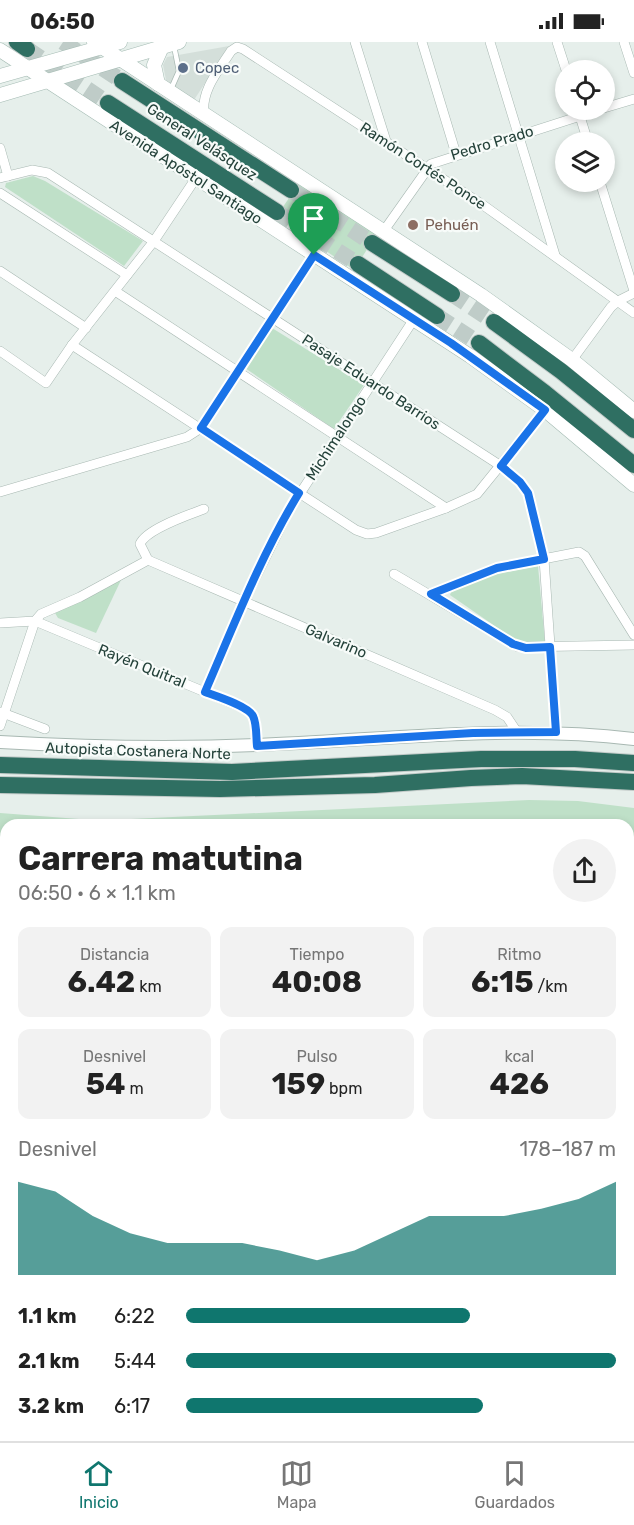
<!DOCTYPE html>
<html lang="es">
<meta charset="utf-8">
<style>
:root{--surface:#fff;--page:#f2f2f2;--text:#222;--muted:#767676;--line:#e0e0e0;--accent:#0f766e}
body{margin:0;font-family:Rubik,sans-serif;background:var(--page);color:var(--text);height:100vh;display:flex;flex-direction:column;font-size:22px;white-space:nowrap}
*{box-sizing:border-box;margin:0}
p{font-size:20px;color:var(--muted)}
.icon{flex:none;width:33px;height:33px;fill:none;stroke:currentColor;stroke-width:2;stroke-linecap:round;stroke-linejoin:round}
.map{position:relative;flex:1;overflow:hidden}
.details{position:absolute;left:0px;top:777px;width:634px;height:622px;display:flex;flex-direction:column;background:var(--surface);border-radius:18px 18px 0 0;box-shadow:0 3px 9px #0003}
.details>*{flex:none}
.tools{position:absolute;left:555px;top:18px;display:grid;gap:12px}
.tools a{display:grid;place-items:center;width:60px;height:60px;border-radius:50%;background:var(--surface);box-shadow:0 3px 9px #0003;font-size:30px}
.pin{position:absolute;display:grid;place-items:center;width:51px;height:51px;color:#fff;margin:-62px -26px;border-radius:50% 50% 50% 0;rotate:-45deg;box-shadow:0 0 6px #0007}
.pin .icon{rotate:45deg}
.round{display:grid;place-items:center;flex:none;width:63px;height:63px;border-radius:32px;background:var(--page)}
.overview{display:flex;align-items:center;justify-content:space-between;height:102px;padding:0 18px}
h1{font-size:33px;font-weight:700;line-height:45px}
.figures{display:grid;grid-template-columns:repeat(3,1fr);gap:9px;height:102px;padding:6px 18px}
.figures div{display:grid;align-content:center;border-radius:12px;background:var(--page);text-align:center}
.figures b{font-size:30px;font-weight:700}
.figures small{font-size:16px;font-weight:400}
.figures p{font-size:16px}
.chart{height:168px;padding:12px 18px}
.chart p{display:flex;justify-content:space-between}
.chart svg{width:100%;height:108px;margin-top:6px;fill:var(--accent);opacity:.7}
ul{padding:0 18px;list-style:none;font-size:20px}
li{display:grid;grid-template-columns:96px 72px 1fr;align-items:center;height:45px}
li i{height:15px;border-radius:8px;background:var(--accent)}
.status{display:flex;justify-content:space-between;align-items:center;height:42px;padding:0 30px;background:var(--surface);direction:ltr}
.status svg{height:16px;fill:currentColor}
.tabs{display:flex;justify-content:space-around;align-items:center;height:84px;border-top:2px solid var(--line);background:var(--surface);font-size:16px;color:var(--muted)}
.tabs a{display:grid;justify-items:center;gap:3px}
.tabs .selected{color:var(--accent)}
.map>svg:first-child{display:block}
</style>
<div class="status"><b>06:50</b><svg viewBox="0 0 49 12"><path d="M0 12V9h3v3zM5 12V6h3v6zM10 12V3h3v9zM15 12V0h3v12zM26 1h20v11H26zM47 4h2v5h-2z"/></svg></div>
<div class="map">
<svg width="634" height="1399" viewBox="0 0 634 1399">
<rect width="100%" height="100%" fill="#e6efeb"/>
<!-- built -->
<path fill="#d4dfda" d="M229,4L194,58L166,38L163,23L167,15Z"/>
<!-- green -->
<g fill="#bfe0c8">
<path d="M33,134L45,139L143,199L124,224L5,145L6,141Z"/>
<path d="M300,140L378,190L354,228L276,175Z"/>
<path d="M272,286L364,343L334,387L245,326Z"/>
<path d="M538,524L545,601L521,602L450,553L452,548L491,533Z"/>
<path d="M121,538L96,591L58,576L55,571Z"/>
<path d="M529,758L578,759L634,766V866L629,865L628,783H6V885H0V771L79,777H131Z"/>
<path d="M628,875H634V974L629,971Z"/>
</g>
<!-- water -->
<rect fill="#8ec9d4" x="0" y="795" width="6" height="65"/>
<g fill="none" stroke-linecap="round" stroke-linejoin="round">
<!-- motorway-tunnel -->
<g stroke="#bfccc8" stroke-width="16" stroke-dasharray="16 8" stroke-linecap="butt">
<path d="M63,0L122,39"/>
<path d="M27,7L108,61"/>
<path d="M291,148L372,201"/>
<path d="M277,170L358,222"/>
<path d="M452,252L494,280"/>
<path d="M437,274L479,301"/>
</g>
<defs>
<path id="service" d="M171,47L179,29L174,4"/>
<g id="minor">
<path d="M355,0L386,99"/>
<path d="M422,0L456,112"/>
<path d="M490,0L555,213"/>
<path d="M557,0L566,28"/>
<path d="M624,0L634,31"/>
<path d="M604,66L634,57"/>
<path d="M578,68L588,100"/>
<path d="M204,72C201,48 219,28 231,9L237,5L243,7L483,163L634,271"/>
<path d="M0,106L8,134"/>
<path d="M0,136L32,128L48,131L501,424L520,440L528,451L544,517L556,690"/>
<path d="M600,140L634,249"/>
<path d="M0,151L127,233"/>
<path d="M383,190L431,122L599,68"/>
<path d="M0,229L86,286"/>
<path d="M115,249L446,466"/>
<path d="M72,303L356,488L367,492L376,491L446,466L477,452L545,368"/>
<path d="M0,309L46,341L72,303L154,199L196,136"/>
<path d="M572,318L611,265L618,259L634,251"/>
<path d="M0,450L187,395L201,386L314,213"/>
<path d="M148,518L495,668L507,675L517,690"/>
<path d="M148,518L140,502C146,487 188,473 204,467"/>
<path d="M394,532L518,605L634,603"/>
<path d="M431,552L497,526L579,510L585,514L634,593"/>
<path d="M35,579L248,668L255,677L257,703"/>
<path d="M0,581L35,579L41,572L80,555L148,518"/>
<path d="M205,650L244,559L288,470L414,277"/>
<path d="M0,670L45,687"/>
<path d="M0,684L35,579"/>
<path d="M0,1136L6,1142"/>
<path d="M231,1394L236,1399"/>
<path d="M583,1394L590,1399"/>
<path d="M76,1399L82,1394"/>
<path d="M417,1399L424,1394"/>
<path d="M550,1399L556,1394"/>
</g>
<g id="tertiary">
<path d="M0,700C86,705 172,707 258,703C383,698 509,682 634,697"/>
<path d="M0,1012L6,1019"/>
<path d="M0,1260L6,1267"/>
<path d="M628,1291L634,1273"/>
<path d="M628,1346L634,1350"/>
<path d="M118,1394L123,1399"/>
<path d="M341,1394L346,1399"/>
<path d="M313,1399L319,1394"/>
</g>
<g id="secondary">
<path d="M94,0L481,253L572,318L634,369"/>
<path d="M0,8L470,314L545,368L634,443"/>
<path d="M0,34L120,0"/>
<path d="M158,42L154,23L162,5"/>
<path d="M0,53L179,0"/>
<path d="M0,981L6,982"/>
<path d="M628,1002H634"/>
</g>
<g id="motorway">
<path d="M17,0L27,7"/>
<path d="M122,39L291,148"/>
<path d="M108,61L277,170"/>
<path d="M372,201L452,252"/>
<path d="M358,222L437,274"/>
<path d="M494,280L561,329L634,388"/>
<path d="M479,301L545,351L634,423"/>
<path d="M0,723L232,730L481,717H575L634,721"/>
<path d="M0,743L220,747L375,743L471,736L522,734L634,740"/>
</g>
</defs>
<!-- service casing -->
<use href="#service" stroke="#a8b8b2" stroke-width="6"/>
<!-- minor casing -->
<use href="#minor" stroke="#a8b8b2" stroke-width="10"/>
<!-- tertiary casing -->
<use href="#tertiary" stroke="#a8b8b2" stroke-width="14"/>
<!-- secondary casing -->
<use href="#secondary" stroke="#a4bbb3" stroke-width="15"/>
<!-- motorway casing -->
<use href="#motorway" stroke="#c2cac8" stroke-width="18"/>
<!-- service -->
<use href="#service" stroke="#fff" stroke-width="4.5"/>
<!-- minor -->
<use href="#minor" stroke="#fff" stroke-width="9"/>
<!-- tertiary -->
<use href="#tertiary" stroke="#fff" stroke-width="12"/>
<!-- secondary -->
<use href="#secondary" stroke="#fff" stroke-width="14"/>
<!-- motorway -->
<use href="#motorway" stroke="#2f6f62" stroke-width="16"/>
</g>
<g fill="none" stroke-linecap="round" stroke-linejoin="round">
<defs>
<path id="route" d="M314,213L451,301L545,368L501,424L520,440L528,451L544,517L497,526L431,552L513,602L526,606L550,605L556,690L473,691L257,704C256,695 257,682 253,674C248,664 216,654 205,650C234,583 261,513 299,451L201,386Z"/>
</defs>
<!-- route casing -->
<use href="#route" stroke="#fff" stroke-width="12"/>
<!-- route -->
<use href="#route" stroke="#1a73e8" stroke-width="8"/>
</g>
<!-- markers -->
<circle fill="#5c6f8a" stroke="#f7fbf9" stroke-width="2" cx="183" cy="26" r="6"/>
<circle fill="#8d6e63" stroke="#f7fbf9" stroke-width="2" cx="413" cy="183" r="6"/>
<g text-anchor="middle" stroke-width="4.5" stroke-linejoin="round" paint-order="stroke">
<!-- service labels -->
<g font-size="15" fill="#4e5e75" stroke="#f7fbf9" text-anchor="start">
<text x="195" y="31">Copec</text>
</g>
<!-- street labels -->
<g font-size="15" fill="#24423a" stroke="#f7fbf9">
<text transform="translate(202 100) rotate(33)" y="5">General Velásquez</text>
<text transform="translate(492 101) rotate(-17)" y="5">Pedro Prado</text>
<text transform="translate(423 124) rotate(33)" y="5">Ramón Cortés Ponce</text>
<text transform="translate(186 130) rotate(33)" y="5">Avenida Apóstol Santiago</text>
<text transform="translate(371 340) rotate(33)" y="5">Pasaje Eduardo Barrios</text>
<text transform="translate(336 396) rotate(-57)" y="5">Michimalongo</text>
<text transform="translate(336 599) rotate(23)" y="5">Galvarino</text>
<text transform="translate(142 624) rotate(22)" y="5">Rayén Quitral</text>
<text transform="translate(138 709) rotate(2)" y="5">Autopista Costanera Norte</text>
</g>
<!-- education labels -->
<g font-size="15" fill="#785e54" stroke="#f7fbf9" text-anchor="start">
<text x="425" y="188">Pehuén</text>
</g>
</g>
</svg>
<div class="tools">
<a><svg class="icon" aria-label="locate" viewBox="0 0 24 24"><circle cx="12" cy="12" r="6"/><path d="M12 2v4M12 18v4M2 12h4M18 12h4"/></svg></a>
<a><svg class="icon" aria-label="layers" viewBox="0 0 24 24"><path d="M12 4l9 5-9 5-9-5zM3 14l9 5 9-5"/></svg></a>
</div>
<div class="pin" style="left:314px;top:213px;background:#1e9e55"><svg class="icon" aria-label="arrive" viewBox="0 0 24 24"><path d="M6 21V4h12l-3 4 3 4H6"/></svg></div>
<section class="details">
<div class="overview"><div><h1>Carrera matutina</h1><p>06:50 · 6 × 1.1 km</p></div><a class="round"><svg class="icon" aria-label="share" viewBox="0 0 24 24"><path d="M12 15V3M7 8l5-5 5 5M5 13v7h14v-7"/></svg></a></div>
<div class="figures">
<div><p>Distancia</p><b>6.42<small> km</small></b></div>
<div><p>Tiempo</p><b>40:08</b></div>
<div><p>Ritmo</p><b>6:15<small> /km</small></b></div>
</div>
<div class="figures">
<div><p>Desnivel</p><b>54<small> m</small></b></div>
<div><p>Pulso</p><b>159<small> bpm</small></b></div>
<div><p>kcal</p><b>426</b></div>
</div>
<div class="chart"><p><span>Desnivel</span>178–187 m</p>
<svg viewBox="0 0 160 44" preserveAspectRatio="none"><path d="M0 44V6L10 10L20 20L30 27L40 31L50 31L60 31L70 34L80 38L90 34L100 27L110 20L120 20L130 20L140 17L150 13L160 6V44z"/></svg>
</div>
<ul>
<li><b>1.1 km</b>6:22<i style="width:66%"></i></li>
<li><b>2.1 km</b>5:44<i style="width:100%"></i></li>
<li><b>3.2 km</b>6:17<i style="width:69%"></i></li>
</ul>
</section>
</div>
<nav class="tabs">
<a class="selected"><svg class="icon" aria-label="home" viewBox="0 0 24 24"><path d="M3 11l9-7 9 7M6 9v11h12V9"/></svg>Inicio</a>
<a><svg class="icon" aria-label="map" viewBox="0 0 24 24"><path d="M3 6l6-2 6 2 6-2v14l-6 2-6-2-6 2zM9 4v14M15 6v14"/></svg>Mapa</a>
<a><svg class="icon" aria-label="saved" viewBox="0 0 24 24"><path d="M7 4h10v16l-5-4-5 4z"/></svg>Guardados</a>
</nav>
